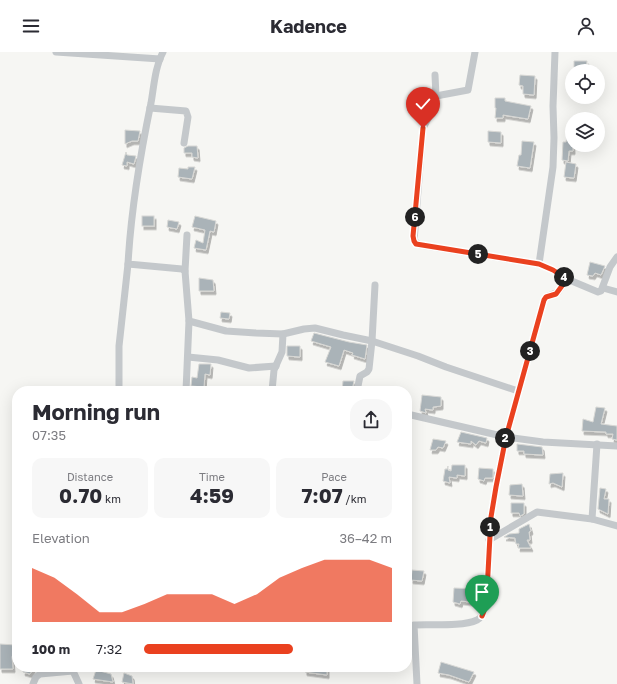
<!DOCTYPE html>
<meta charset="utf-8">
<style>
:root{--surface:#fff;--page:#f7f7f7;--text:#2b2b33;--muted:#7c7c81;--accent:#ea411f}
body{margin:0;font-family:"Golos Text",sans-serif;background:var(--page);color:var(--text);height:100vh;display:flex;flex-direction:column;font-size:15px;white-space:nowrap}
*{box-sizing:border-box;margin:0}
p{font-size:13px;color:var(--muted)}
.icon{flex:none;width:22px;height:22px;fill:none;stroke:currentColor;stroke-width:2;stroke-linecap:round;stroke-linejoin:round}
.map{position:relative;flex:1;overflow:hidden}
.side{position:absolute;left:12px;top:334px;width:400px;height:286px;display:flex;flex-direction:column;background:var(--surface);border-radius:16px;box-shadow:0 4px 16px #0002}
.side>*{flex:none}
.controls{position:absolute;left:565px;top:12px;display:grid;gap:8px}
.controls a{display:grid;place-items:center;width:40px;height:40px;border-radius:50%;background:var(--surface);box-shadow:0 4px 16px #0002;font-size:20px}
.pin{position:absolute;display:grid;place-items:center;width:34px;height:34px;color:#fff;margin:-41px -17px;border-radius:50% 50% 50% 0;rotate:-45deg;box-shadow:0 0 4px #0007}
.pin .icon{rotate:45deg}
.km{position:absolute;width:20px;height:20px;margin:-10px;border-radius:50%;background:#222;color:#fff;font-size:11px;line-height:20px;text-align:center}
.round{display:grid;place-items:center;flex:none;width:42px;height:42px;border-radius:16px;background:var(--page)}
.summary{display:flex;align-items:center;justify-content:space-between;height:68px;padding:0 20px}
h1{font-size:22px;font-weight:700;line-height:30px}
.stats{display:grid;grid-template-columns:repeat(3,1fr);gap:6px;height:68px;padding:4px 20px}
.stats div{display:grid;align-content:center;border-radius:10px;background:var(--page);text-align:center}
.stats b{font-size:20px;font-weight:700}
.stats small{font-size:11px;font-weight:400}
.stats p{font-size:11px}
.chart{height:112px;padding:8px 20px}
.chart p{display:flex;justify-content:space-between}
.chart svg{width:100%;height:72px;margin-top:4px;fill:var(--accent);opacity:.7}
ul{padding:0 20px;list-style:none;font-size:13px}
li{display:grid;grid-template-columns:64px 48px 1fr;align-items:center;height:30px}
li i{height:10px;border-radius:5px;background:var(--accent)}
header{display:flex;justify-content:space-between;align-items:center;height:52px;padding:0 20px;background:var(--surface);font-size:18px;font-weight:700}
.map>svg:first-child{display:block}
</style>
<header><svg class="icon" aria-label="menu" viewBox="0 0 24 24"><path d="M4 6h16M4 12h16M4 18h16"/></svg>Kadence<svg class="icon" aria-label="person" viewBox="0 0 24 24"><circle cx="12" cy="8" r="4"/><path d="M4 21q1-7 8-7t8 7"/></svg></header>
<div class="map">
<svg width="617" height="632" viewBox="0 0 617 632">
<defs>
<filter id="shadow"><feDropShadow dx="2" dy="3.5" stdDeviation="0" flood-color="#0004"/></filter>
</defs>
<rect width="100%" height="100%" fill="#f6f6f3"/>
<!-- building -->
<g fill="#aab3b8" stroke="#d8d8d5" filter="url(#shadow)">
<path d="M574,9H587L586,19L574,18Z"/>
<path d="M520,23L535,24L534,43L523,42V34L519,33Z"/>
<path d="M495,46H505V49L531,54L528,67L503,63V66H495L496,56H495Z"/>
<path d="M569,72H572L573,99H569L568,109L562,108L563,90H566Z"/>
<path d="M125,78L140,79L138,89H132L125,92Z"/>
<path d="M488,79L501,80V91L488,90Z"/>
<path d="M522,89L534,90L530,116L517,114L519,103H521Z"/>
<path d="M188,94H197L198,106L192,105V101H184V96Z"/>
<path d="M126,100L127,103L136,104L134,112L127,110V114L122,113Z"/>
<path d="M566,110L576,112L574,126L564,125Z"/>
<path d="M188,115H195L192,127L178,125L179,116L188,117Z"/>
<rect x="142" y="164" width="12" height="10"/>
<path d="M195,164L216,169L214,180L210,179L206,198L194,196L196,188L203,191L205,178L192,175Z"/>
<path d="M168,168L179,170L177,177L167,175Z"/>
<path d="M590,210L605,214L601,223L595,221L593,224L587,223Z"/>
<path d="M199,226L213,228L214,239H199Z"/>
<path d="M221,260L230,261L229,267L220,266Z"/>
<path d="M314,281L349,290L367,293L365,307L352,303L353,301L344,298L339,314L325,310L331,295L311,289Z"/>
<path d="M287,294H300V305L287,304Z"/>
<path d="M199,312H211L210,323L205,322L204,335L191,334L192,325L197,326Z"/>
<path d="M343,329H354L352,338L342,339Z"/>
<path d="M422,343L441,345V354L433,355V358L425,357L426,361L420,359Z"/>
<path d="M596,355L605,356L601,372L617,374V388L612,387L613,382H606V380L582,379L583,367L593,370Z"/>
<path d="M461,380L487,386L486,391L479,389L476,393L471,389V392L457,390Z"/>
<path d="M433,387L446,389L443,396L438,395L436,398H430Z"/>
<path d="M517,392L542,395L543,403L524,402V399H517Z"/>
<path d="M452,413H465V424L457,423V426L449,425L450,431L443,429L445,417H447L448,414V418L451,419Z"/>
<path d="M479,416L493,417V426H485L484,429L478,427Z"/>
<path d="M563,421L562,435L553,431L549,432L550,422Z"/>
<path d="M522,432L523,444L509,443L510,433Z"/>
<path d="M600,436L606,437L604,447H609L608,462L598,457Z"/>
<path d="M511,451H524V462L520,464L519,461H511Z"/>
<path d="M529,472L531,479L529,480L530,488H527L531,496H518L519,492H516L515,486L504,485L509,482L519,481V477Z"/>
<path d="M412,518L424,519L422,529L411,528Z"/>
<path d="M454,536L481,537L479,551L461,549L460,552L453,550Z"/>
<path d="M0,592L16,593L12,605L13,617H0Z"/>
<path d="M441,610L474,620L469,630L449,623L438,621Z"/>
<path d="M24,615H34L30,622L23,620Z"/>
<path d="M305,615L327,616V623L305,620Z"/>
<path d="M96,618L111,622L113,630L93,627Z"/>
<path d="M124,621L132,624L133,632L122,630Z"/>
</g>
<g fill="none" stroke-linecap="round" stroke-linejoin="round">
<!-- minor -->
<g stroke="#c4c8cb" stroke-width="7">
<path d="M56,0L160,7"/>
<path d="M163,0C155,15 154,34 151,51C140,104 131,158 128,212L182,217L185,219L189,269L226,279L256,281L283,282L304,277L315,276L343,283L372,289L418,304L446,315L518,339"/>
<path d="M475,0L468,38L436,44L433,57L423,76L414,189L420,193L539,212L553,218L567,227"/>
<path d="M435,23L436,44"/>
<path d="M150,56L186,59L188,65L184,91"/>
<path d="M539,212L553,115L554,86L553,54L555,0"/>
<path d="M185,219L187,183"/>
<path d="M603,236L617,240"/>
<path d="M188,305L218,308L249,316L276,314"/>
<path d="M119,339V294L128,212"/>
<path d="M186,339L189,269"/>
<path d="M272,339L274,318L282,300L283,282"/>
<path d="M357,339L360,324L367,320L369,317L372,289L375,233"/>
<path d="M407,362L506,385L543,390L617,394"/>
<path d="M597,392L592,467L617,474"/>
<path d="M489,488L537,460L592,467"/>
<path d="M73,619L79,632"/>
<path d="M33,632L36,625L40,622L73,619L76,615"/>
<path d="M417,632L414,573C430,572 462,575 477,568C481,566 483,563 484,559L488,521L491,465L496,435L506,385L544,248L546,245L558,240L567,227L598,240L601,239L610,215L617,205"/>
</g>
</g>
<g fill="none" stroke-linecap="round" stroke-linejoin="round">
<defs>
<path id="route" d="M423,76L413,184L414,189L416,192L539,212L553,218L567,227L556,242L546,245L544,248L506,385L496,435L491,465L487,539L484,559L482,564"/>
</defs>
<!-- route casing -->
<use href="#route" stroke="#fff" stroke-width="8"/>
<!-- route -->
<use href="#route" stroke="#ea411f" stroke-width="5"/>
</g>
</svg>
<div class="controls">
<a><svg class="icon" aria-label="locate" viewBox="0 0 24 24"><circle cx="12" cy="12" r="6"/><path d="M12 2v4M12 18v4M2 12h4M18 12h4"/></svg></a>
<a><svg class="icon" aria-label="layers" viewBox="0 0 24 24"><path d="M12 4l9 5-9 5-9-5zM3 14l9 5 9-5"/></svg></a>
</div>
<div class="pin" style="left:482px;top:564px;background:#1e9e55"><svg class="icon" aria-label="arrive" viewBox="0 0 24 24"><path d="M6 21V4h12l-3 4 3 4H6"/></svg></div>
<div class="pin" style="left:423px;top:76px;background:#d93025"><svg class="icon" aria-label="check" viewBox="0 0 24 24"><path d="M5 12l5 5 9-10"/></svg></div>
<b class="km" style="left:490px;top:475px">1</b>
<b class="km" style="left:505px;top:386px">2</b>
<b class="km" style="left:530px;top:299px">3</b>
<b class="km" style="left:564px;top:225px">4</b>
<b class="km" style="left:478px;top:202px">5</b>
<b class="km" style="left:415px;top:165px">6</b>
<section class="side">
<div class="summary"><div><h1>Morning run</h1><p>07:35</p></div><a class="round"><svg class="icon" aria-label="share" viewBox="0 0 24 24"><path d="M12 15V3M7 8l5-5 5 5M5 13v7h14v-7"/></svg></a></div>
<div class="stats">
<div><p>Distance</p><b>0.70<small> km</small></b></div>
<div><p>Time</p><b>4:59</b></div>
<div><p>Pace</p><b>7:07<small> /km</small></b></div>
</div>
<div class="chart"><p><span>Elevation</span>36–42 m</p>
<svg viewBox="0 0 160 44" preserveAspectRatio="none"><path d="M0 44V11L10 17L20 27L30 38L40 38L50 33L60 27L70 27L80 27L90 33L100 27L110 17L120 11L130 6L140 6L150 6L160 11V44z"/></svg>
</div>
<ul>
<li><b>100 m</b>7:32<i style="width:60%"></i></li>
</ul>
</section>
</div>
